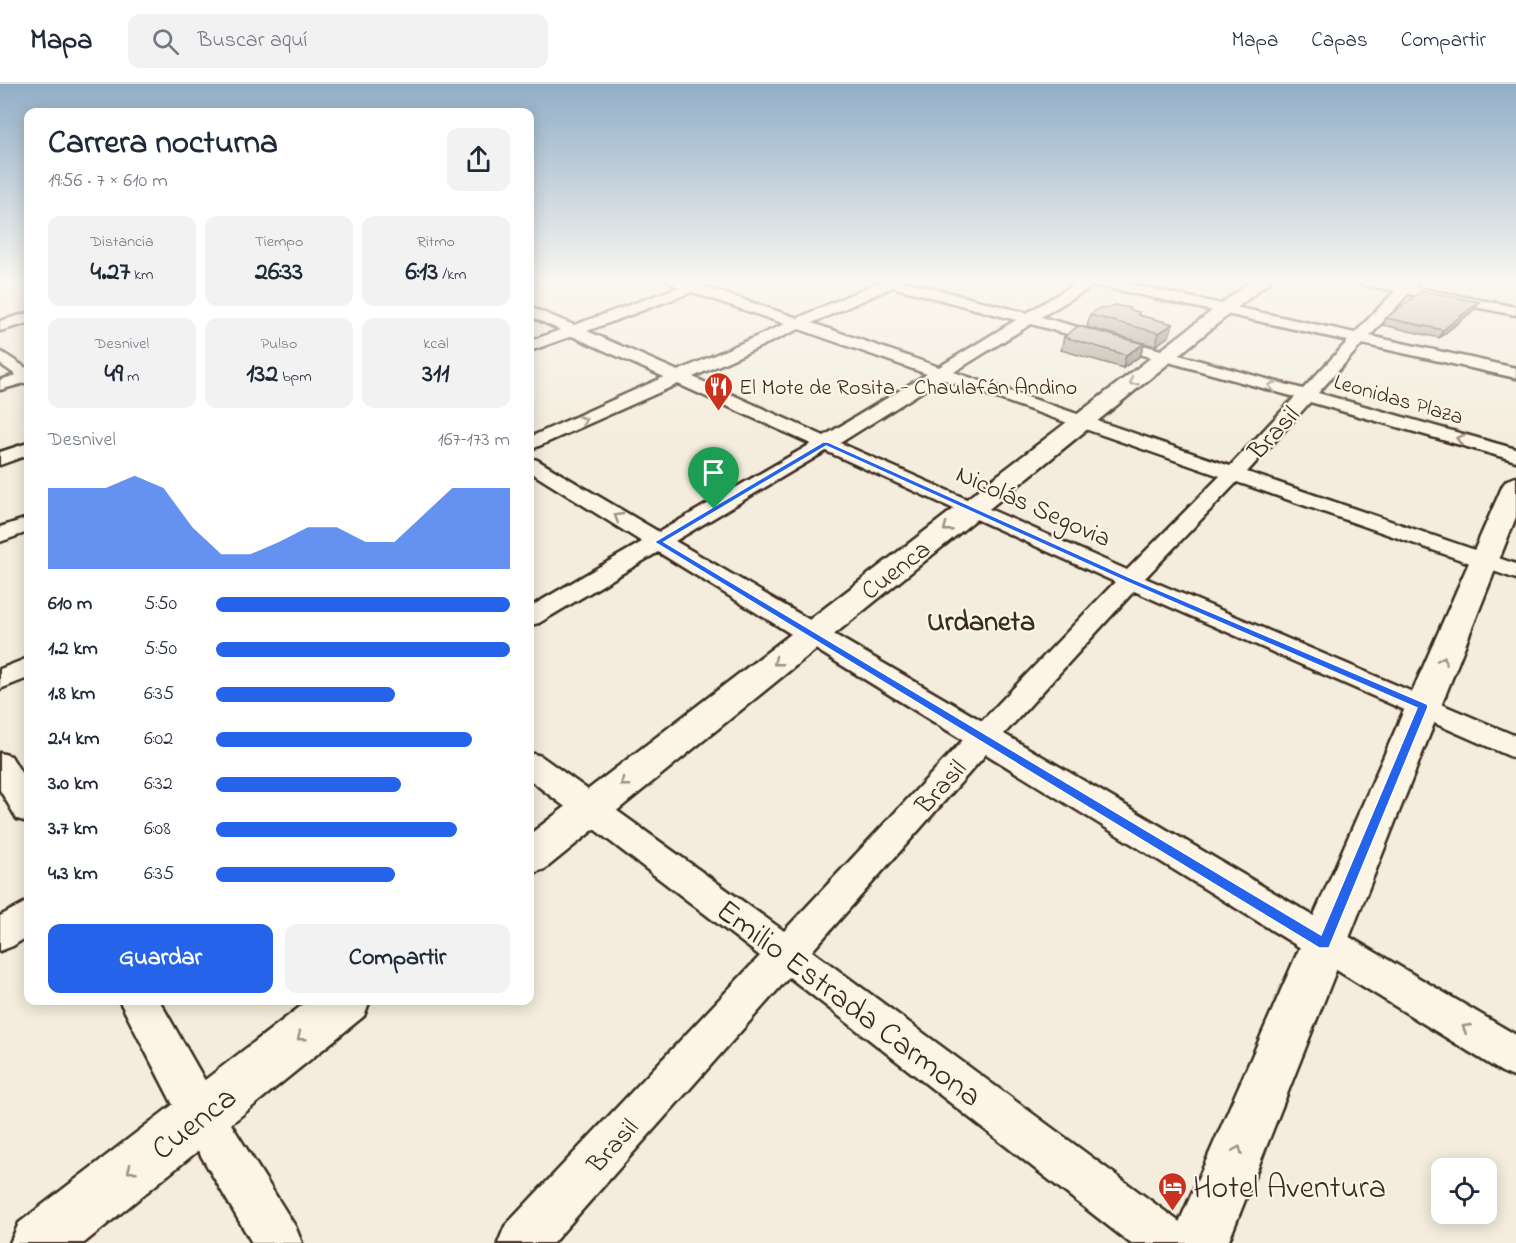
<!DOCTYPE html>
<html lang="es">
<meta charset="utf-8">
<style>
:root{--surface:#fff;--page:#f2f2f3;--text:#1f2937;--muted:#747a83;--line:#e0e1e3;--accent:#2563eb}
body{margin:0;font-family:"Indie Flower",sans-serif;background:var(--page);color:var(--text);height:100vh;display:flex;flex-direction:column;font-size:22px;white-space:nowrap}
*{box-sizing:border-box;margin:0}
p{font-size:20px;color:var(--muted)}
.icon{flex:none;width:33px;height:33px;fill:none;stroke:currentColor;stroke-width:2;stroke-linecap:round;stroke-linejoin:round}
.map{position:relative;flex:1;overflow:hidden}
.sheet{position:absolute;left:24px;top:24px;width:510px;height:897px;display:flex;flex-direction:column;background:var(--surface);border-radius:12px;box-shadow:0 3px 15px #0003}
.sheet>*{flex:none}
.controls{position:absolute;left:1431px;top:1074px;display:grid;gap:12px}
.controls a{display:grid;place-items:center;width:66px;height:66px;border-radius:12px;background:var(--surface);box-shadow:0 3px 15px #0003;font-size:30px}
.pin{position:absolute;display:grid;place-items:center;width:51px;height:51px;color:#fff;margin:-62px -26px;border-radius:50% 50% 50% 0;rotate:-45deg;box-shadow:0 0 6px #0007}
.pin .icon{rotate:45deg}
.round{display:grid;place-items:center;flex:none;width:63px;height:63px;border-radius:12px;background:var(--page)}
.head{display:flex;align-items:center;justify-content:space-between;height:102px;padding:0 24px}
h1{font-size:33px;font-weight:800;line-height:45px}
.metrics{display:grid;grid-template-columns:repeat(3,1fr);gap:9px;height:102px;padding:6px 24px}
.metrics div{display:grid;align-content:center;border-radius:12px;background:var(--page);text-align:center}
.metrics b{font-size:26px;font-weight:800}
.metrics small{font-size:16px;font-weight:400}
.metrics p{font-size:16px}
.chart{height:168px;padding:12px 24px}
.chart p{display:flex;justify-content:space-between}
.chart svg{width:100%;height:108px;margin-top:6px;fill:var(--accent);opacity:.7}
.primary-button{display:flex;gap:12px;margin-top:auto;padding:12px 24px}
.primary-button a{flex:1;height:69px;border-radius:12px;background:var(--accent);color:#fff;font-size:24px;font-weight:800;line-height:69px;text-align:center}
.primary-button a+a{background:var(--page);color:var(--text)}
ul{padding:0 24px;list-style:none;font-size:20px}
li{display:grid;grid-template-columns:96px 72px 1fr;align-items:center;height:45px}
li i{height:15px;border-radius:8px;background:var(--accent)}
header{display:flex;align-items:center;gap:36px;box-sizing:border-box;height:84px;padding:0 30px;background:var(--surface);border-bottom:2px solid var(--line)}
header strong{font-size:28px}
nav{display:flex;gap:33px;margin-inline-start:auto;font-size:21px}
.search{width:420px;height:54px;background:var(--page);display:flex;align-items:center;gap:15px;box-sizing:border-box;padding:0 21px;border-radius:12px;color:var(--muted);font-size:22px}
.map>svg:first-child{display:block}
</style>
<header>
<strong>Mapa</strong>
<div class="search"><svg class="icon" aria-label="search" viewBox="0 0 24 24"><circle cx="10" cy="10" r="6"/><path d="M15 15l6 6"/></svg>Buscar aquí</div>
<nav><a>Mapa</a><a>Capas</a><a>Compartir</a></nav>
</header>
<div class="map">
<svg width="1516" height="1159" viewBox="0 0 1516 1159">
<rect width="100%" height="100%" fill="#f4eddd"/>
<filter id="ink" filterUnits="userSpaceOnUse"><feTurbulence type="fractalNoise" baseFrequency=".0167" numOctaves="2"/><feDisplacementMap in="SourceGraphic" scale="12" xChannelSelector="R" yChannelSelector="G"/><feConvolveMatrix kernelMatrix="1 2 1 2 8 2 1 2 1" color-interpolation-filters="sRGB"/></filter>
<g filter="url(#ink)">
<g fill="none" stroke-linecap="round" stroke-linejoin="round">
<defs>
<g id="minor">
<path d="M530,197H538L531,201Z"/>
<path d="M668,197H705L707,200L705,203L798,234L881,197H904L1027,229L1080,197H1115L1355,249L1395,207L1360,200L1358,197H1386L1402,200L1404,197H1419L1414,203L1516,223V231L1408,210L1370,252L1516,284V294L1362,260L1318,309L1516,365V377L1310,318L1247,388L1516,480V495L1237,398L1145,494L1516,652V675L1134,507L1004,650L1516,951V994L1502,988L986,670L812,867L1185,1142L1192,1159H1130L789,893L553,1159H498L505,1142L760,872L530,696V669L541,672L784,847L963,656L658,468L539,539L530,541V523L642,458L530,388V374L537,376L659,448L811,360L678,300L530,366V353L664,293L572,252L530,267V257L560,246L530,232V223L574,241L679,203ZM1094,201H1096L1348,257L1303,305L1041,233ZM893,203L1016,236L939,283L812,239ZM692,208L785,240L678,287L587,247ZM1031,240L1295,313L1230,382L954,288ZM799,245L927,290L824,352L693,293ZM942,295L1220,392L1127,486L840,359ZM826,367L1115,498L982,637L675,457Z"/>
<path d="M28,229V239L0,247V237Z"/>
<path d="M0,267L28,285V298L0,306V296L16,291L0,280Z"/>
<path d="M28,359V371L0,381V368Z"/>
<path d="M28,434V448L0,458V443Z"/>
<path d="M28,574V594L0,605V585Z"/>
<path d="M0,669L11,672L28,700V738L17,735L0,706Z"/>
<path d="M28,817V852L13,862L0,867V832Z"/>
<path d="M119,916H159L216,1016L295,1142L302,1159H252L186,1046Z"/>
</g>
<g id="secondary">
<path d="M1251,197H1270L545,785L530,790V750Z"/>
<path d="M1516,393V433L1228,1159H1170L1503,401L1507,396Z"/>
<path d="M309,916H370L364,932L84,1159H10L19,1139Z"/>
</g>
</defs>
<!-- minor casing -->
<use href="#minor" stroke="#3b2a1e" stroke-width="5"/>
<!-- secondary casing -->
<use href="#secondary" stroke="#3b2a1e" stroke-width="5"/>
<!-- minor -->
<use href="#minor" fill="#fcf5e5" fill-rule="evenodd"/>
<!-- secondary -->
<use href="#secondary" fill="#fcf5e5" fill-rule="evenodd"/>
</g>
<!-- wall -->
<g fill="#a89f92" stroke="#3b2a1e" stroke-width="1.5">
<path d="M1479,218L1475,225L1439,254L1383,241L1386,234Z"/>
<path d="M1090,231H1138L1173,240L1169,252L1155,262L1087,243Z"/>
<path d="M1064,253L1144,260L1140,272L1123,284L1061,266Z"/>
</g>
<!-- shaded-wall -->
<g fill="#888277" stroke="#3b2a1e" stroke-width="1.5">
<path d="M1479,218L1475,225L1439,254L1443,246Z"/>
<path d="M1173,240L1169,252L1155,262L1159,249Z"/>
<path d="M1144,260L1140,272L1123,284L1126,271Z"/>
</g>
<!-- building -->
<g fill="#c3b9aa" stroke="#3b2a1e" stroke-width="1.5">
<path d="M1422,207L1479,218L1443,246L1386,234Z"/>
<path d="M1115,221L1130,224V226L1139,228L1138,231L1173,240L1159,249L1090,231L1099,224H1109Z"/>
<path d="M1078,242L1144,260L1126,271L1064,253Z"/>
</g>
<!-- one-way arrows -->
<defs><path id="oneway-chevron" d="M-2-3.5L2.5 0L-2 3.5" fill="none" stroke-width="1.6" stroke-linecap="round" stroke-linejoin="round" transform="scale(1.5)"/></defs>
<g stroke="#9c9082">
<use href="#oneway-chevron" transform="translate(1133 298) rotate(142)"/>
<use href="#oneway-chevron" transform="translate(1272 302) rotate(-164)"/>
<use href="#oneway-chevron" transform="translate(583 336) rotate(-24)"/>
<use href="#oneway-chevron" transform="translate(1460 355) rotate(-164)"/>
<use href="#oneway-chevron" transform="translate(618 433) rotate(-149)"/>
<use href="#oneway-chevron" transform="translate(947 444) rotate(142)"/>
<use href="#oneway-chevron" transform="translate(1443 576) rotate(-67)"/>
<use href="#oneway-chevron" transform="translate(777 578) rotate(142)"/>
<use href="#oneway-chevron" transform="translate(624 699) rotate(142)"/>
<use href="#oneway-chevron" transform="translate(1466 944) rotate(-149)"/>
<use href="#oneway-chevron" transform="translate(301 953) rotate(142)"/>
<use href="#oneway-chevron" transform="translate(1238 1066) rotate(-67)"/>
<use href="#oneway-chevron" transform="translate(131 1086) rotate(142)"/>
</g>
</g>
<!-- sky -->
<linearGradient id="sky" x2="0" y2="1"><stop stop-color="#91aec7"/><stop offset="0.55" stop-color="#faf7f0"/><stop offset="1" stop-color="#faf7f0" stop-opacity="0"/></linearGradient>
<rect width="1516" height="359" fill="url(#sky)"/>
<!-- route -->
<path fill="#2563eb" stroke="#fff" stroke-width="1.5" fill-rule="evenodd" d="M823,358H828L1133,495L1427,620L1428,623L1329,864H1319L654,458ZM826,362L1127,498L1417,624L1321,851L664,458Z"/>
<!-- icons -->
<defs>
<symbol id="restaurant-pin" viewBox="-11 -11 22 30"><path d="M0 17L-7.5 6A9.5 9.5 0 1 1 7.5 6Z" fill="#c8321e" stroke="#fcf5e5"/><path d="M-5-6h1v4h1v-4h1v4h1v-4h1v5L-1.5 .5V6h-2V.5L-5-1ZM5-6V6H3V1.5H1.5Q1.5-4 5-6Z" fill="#fff"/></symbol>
<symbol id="hotel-pin" viewBox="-11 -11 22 30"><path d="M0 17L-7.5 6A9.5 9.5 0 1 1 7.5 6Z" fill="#c8321e" stroke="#fcf5e5"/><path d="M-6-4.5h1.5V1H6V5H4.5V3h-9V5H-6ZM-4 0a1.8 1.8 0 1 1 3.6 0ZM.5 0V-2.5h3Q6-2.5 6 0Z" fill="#fff"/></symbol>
</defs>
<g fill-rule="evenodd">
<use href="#restaurant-pin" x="702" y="286" width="33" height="45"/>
<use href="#hotel-pin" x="1156" y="1086" width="33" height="45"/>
</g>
<g text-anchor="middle" stroke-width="4.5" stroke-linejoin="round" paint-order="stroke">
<!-- far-poi labels -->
<g font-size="22" fill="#3b2a1e" stroke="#fcf5e5" text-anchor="start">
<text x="739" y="310">El Mote de Rosita - Chaulafán Andino</text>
</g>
<!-- far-street labels -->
<g font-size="22" fill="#3b2a1e" stroke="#fcf5e5">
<text transform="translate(1399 314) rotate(16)" y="8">Leonidas Plaza</text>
</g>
<!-- street labels -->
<g font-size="26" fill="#3b2a1e" stroke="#fcf5e5">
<text transform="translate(1273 348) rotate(-47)" y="9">Brasil</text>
<text transform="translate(1034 421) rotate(24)" y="9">Nicolás Segovia</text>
<text transform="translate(895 485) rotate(-38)" y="9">Cuenca</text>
<text transform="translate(940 702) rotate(-48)" y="9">Brasil</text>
<text transform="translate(612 1061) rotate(-48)" y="9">Brasil</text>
</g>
<!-- quarter labels -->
<g font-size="28" font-weight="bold" fill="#3b2a1e" stroke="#fcf5e5">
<text x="981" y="546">Urdaneta</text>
</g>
<!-- near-street labels -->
<g font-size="32" fill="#3b2a1e" stroke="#fcf5e5">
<text transform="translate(850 918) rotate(37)" y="11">Emilio Estrada Carmona</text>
<text transform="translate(193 1038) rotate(-38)" y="11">Cuenca</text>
</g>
<!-- near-poi labels -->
<g font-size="32" fill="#3b2a1e" stroke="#fcf5e5" text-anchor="start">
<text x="1193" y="1113">Hotel Aventura</text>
</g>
</g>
</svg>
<div class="controls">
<a><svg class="icon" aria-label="locate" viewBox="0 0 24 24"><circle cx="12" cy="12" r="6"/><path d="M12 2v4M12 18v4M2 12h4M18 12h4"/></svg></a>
</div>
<div class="pin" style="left:714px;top:425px;background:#1e9e55"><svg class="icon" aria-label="arrive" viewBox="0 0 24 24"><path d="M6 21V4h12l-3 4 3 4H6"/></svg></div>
<section class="sheet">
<div class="head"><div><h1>Carrera nocturna</h1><p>19:56 · 7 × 610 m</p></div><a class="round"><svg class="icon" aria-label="share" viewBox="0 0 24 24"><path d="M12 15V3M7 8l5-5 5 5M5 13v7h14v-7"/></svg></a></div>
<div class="metrics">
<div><p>Distancia</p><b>4.27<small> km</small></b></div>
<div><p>Tiempo</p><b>26:33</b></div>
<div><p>Ritmo</p><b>6:13<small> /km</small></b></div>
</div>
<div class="metrics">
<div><p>Desnivel</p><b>49<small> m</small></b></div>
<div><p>Pulso</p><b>132<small> bpm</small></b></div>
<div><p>kcal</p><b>311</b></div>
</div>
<div class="chart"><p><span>Desnivel</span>167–173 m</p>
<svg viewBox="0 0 160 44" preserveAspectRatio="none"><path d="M0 44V11L10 11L20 11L30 6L40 11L50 27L60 38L70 38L80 33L90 27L100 27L110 33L120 33L130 22L140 11L150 11L160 11V44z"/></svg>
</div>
<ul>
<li><b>610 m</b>5:50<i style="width:100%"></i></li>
<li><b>1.2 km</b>5:50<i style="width:100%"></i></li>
<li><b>1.8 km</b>6:35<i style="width:61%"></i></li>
<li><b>2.4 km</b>6:02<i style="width:87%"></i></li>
<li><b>3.0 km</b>6:32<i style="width:63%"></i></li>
<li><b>3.7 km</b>6:08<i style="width:82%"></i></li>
<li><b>4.3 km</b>6:35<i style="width:61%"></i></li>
</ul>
<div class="primary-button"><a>Guardar</a><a>Compartir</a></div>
</section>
</div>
